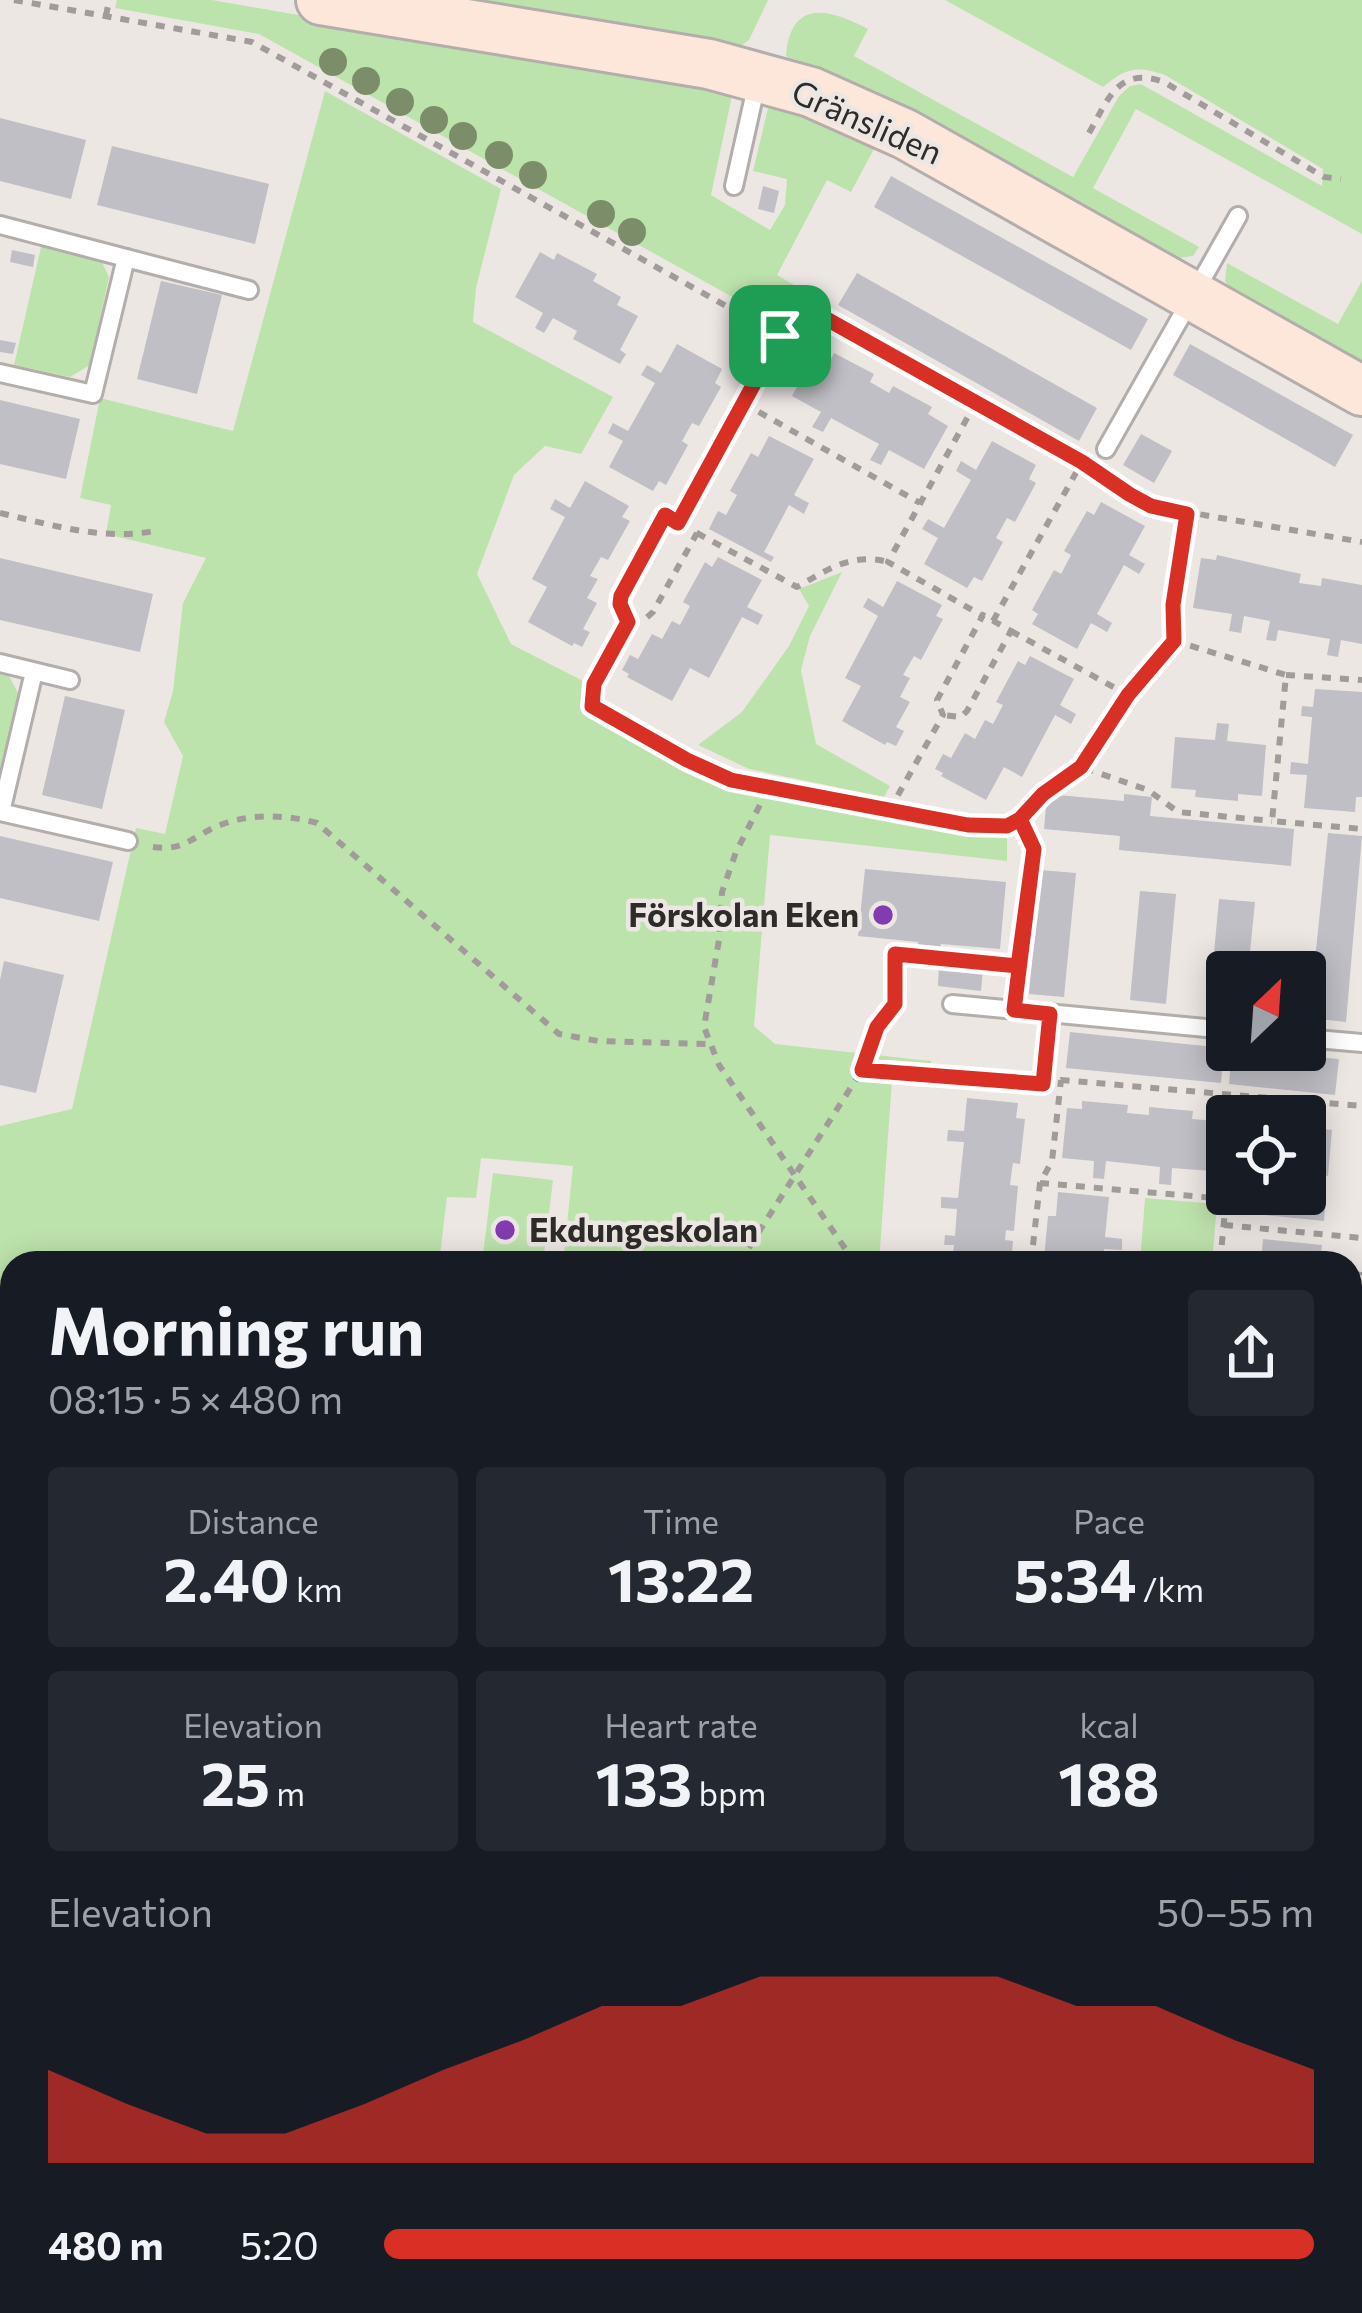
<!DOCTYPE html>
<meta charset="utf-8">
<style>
:root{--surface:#171b24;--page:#242831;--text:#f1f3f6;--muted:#9ea1a6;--accent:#d93025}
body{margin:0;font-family:Commissioner,sans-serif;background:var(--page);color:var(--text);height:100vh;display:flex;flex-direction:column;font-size:45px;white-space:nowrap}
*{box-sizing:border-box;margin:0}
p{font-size:39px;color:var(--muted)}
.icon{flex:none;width:66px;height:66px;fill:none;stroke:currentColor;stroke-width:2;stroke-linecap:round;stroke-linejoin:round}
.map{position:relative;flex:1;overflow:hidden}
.details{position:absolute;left:0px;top:1251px;width:1362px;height:1062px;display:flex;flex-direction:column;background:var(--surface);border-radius:36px 36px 0 0;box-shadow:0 6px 30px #0003}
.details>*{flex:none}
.needle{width:78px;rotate:25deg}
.tools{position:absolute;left:1206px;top:951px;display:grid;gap:24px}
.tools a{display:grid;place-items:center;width:120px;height:120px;border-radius:12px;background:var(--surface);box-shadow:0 6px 30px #0003;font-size:60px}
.pin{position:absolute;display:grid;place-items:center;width:102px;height:102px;color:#fff;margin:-51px;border-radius:24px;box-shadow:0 6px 18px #0006}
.round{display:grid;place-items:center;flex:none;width:126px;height:126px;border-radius:12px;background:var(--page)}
.head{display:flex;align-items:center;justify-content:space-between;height:204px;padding:0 48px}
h1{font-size:66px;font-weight:700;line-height:90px}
.stats{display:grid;grid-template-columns:repeat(3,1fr);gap:18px;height:204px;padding:12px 48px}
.stats div{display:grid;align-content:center;border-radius:12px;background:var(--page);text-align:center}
.stats b{font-size:60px;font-weight:700}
.stats small{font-size:33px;font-weight:400}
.stats p{font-size:33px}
.chart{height:336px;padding:24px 48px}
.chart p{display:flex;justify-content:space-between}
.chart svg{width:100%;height:216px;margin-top:12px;fill:var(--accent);opacity:.7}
ul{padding:0 48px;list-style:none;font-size:39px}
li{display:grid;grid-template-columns:192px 144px 1fr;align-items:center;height:90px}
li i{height:30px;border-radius:15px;background:var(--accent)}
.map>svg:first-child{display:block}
</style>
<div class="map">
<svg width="1362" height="2313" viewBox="0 0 1362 2313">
<rect width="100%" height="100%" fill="#ede7e4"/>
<!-- green -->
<g fill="#bde3ad">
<path d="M117,0H212L733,91L711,195L770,230L785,205L787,179L753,171L769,104L876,145L851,192L827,180L777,275L799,288L790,306L754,309L259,34L115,8Z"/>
<path d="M446,0H768L749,40L738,48Z"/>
<path d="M945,0H1362V234L1136,109L1093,188L1199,247L1193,256L1172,259L794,68L786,55C791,0 827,7 868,29L854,56L1073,177L1119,96L1130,86L1141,84L1322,186L1323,169L1165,75C1136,65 1126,68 1103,87Z"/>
<path d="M325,91L501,189L476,288L473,322L613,397L581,454L545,446L514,475L477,574L511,644L583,681L582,705L698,766L764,793L1007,836V861L770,835L754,1026L775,1044L931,1061L930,1083L892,1080L879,1263H563L573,1166L481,1158L476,1198L447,1197L439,1263H12V1668L0,1661V1126L72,1109L136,828L165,834L183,756L164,722L173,691L183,603L206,558L106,534L111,505L80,498L100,398L233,431Z"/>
<path d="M42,243L99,256L109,277L90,365L70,377L14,365Z"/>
<path d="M1227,263L1338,324L1362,281V369L1235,297L1225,281Z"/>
<path d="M842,572L810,636L801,670L816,744L890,786L884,797L749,769L698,745L742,712L789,646L809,606L799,589Z"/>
<path d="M0,672L8,674L18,693L0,772Z"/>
<path d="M493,1173L553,1180L543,1263H482Z"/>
<path d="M1145,1198L1217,1204L1212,1263H1140Z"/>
<path d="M1362,1396V1514L1352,1512Z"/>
<path d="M0,1683L12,1690V1925L0,1934Z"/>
<path d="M1350,1876L1362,1895V2085L1350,2073Z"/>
<path d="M12,1947V1995L0,2000V1957Z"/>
<path d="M1350,2098L1362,2109V2313H883L884,2301H1350Z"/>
</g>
<!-- building -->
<g fill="#c0bfc5">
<path d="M0,118L86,140L71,199L0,181Z"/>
<path d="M112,146L269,184L255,244L97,205Z"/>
<path d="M891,176L1148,319L1131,350L874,207Z"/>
<path d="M763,186L779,191L774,213L758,209Z"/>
<path d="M12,250L35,255L33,267L10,262Z"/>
<path d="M540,252L554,260L557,253L597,274L593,281L621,297L617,305L638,316L620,350L626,354L620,364L573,339L577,331L553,318L544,333L535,328L543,313L515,297Z"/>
<path d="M857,273L1097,408L1079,441L838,305Z"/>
<path d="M161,281L222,295L197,394L137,379Z"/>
<path d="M0,340L16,343L13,354L0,352Z"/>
<path d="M677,344L722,369L715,383L721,387L699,426L692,423L682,441L688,445L666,485L659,481L653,491L609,467L623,441L608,433L613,423L628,431L655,383L641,375L647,365L661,373Z"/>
<path d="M1190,344L1353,435L1335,467L1173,375Z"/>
<path d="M816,352L831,359L834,353L874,374L870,382L889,393L893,386L932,407L928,414L948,426L924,469L889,450L881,465L870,460L879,444L831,418L823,432L812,427L821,412L792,396Z"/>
<path d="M0,400L80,419L66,479L0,464Z"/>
<path d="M1141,434L1172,451L1154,483L1123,465Z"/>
<path d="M769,436L814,459L794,495L809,503L804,514L789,505L764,552L774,557L771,562L709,529L718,511L726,515L737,495L730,491L751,453L758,457Z"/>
<path d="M992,441L1036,465L1029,479L1036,483L1015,522L1007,518L996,538L1003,542L982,581L974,577L967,588L924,564L938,538L922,529L928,519L944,528L971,480L956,471L961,461L976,470Z"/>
<path d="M585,481L629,506L622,517L630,521L608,560L601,557L590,576L598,579L587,598L597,603L583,629L590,632L582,647L574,643L572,646L528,622L547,587L532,579L565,517L550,509L555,499L570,508Z"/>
<path d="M1101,502L1145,526L1129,555L1145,564L1139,574L1124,565L1097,614L1112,623L1107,632L1091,623L1077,649L1032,624L1038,614L1032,610L1054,570L1061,574L1071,555L1064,551L1087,511L1094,515Z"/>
<path d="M1217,555L1301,574L1299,583L1321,586L1322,578L1362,585V644L1341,640L1338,657L1327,655L1330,639L1278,630L1276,641L1266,640L1270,621L1244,616L1241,633L1229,631L1232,614L1193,608L1201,558L1216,560Z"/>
<path d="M718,557L762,580L747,607L763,615L758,625L742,617L709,678L690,668L672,701L627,677L629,674L622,670L630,655L638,659L652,634L662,639L672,621L680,625L690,606L683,602L705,562L712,567Z"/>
<path d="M0,558L153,594L140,652L0,620Z"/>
<path d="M897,581L942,605L936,616L943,619L921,660L914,656L903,675L910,678L900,697L910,702L896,727L904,731L896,746L887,742L885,745L842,721L861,686L845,678L878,616L863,607L868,598L883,607Z"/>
<path d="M1030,656L1074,679L1060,705L1076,714L1071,724L1055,715L1022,777L1004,767L986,800L941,776L943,773L935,769L943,754L951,758L965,733L975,739L985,720L993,724L1003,705L996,702L1018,661L1025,665Z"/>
<path d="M1315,689L1362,692V797H1356L1355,812L1304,808L1307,775L1290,774L1291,762L1308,764L1312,717L1301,716L1302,706L1313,707Z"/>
<path d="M65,696L125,710L102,809L42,795Z"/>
<path d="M1217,723L1229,724L1227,741L1266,745L1262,796L1238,794V801L1195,797L1196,790L1171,788L1175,737L1215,740Z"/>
<path d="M1047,794L1124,801V794L1152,797L1150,816L1294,829L1291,866L1119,850L1120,836L1044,829Z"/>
<path d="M1328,833L1362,836L1346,1022L1309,1018Z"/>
<path d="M0,836L113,862L99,921L0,898Z"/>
<path d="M865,869L1006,882L1000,949L941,944L940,951L918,949V942L858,936Z"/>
<path d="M1040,870L1076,873L1064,997L1029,994Z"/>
<path d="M1140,891L1176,894L1166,1004L1130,1000Z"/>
<path d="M1219,899L1255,902L1248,972H1227V1009L1209,1007Z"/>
<path d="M4,961L64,975L36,1093L0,1085V980Z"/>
<path d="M939,964L983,969L981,991L938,986Z"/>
<path d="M1070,1032L1224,1048L1221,1083L1066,1068Z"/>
<path d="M1232,1050L1339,1059L1335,1095L1229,1084Z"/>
<path d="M967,1098L1018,1103L1016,1118L1025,1119L1020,1164L1013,1163L1012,1169L1010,1185L1018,1186L1014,1231L1006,1230L1005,1240L1013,1241L1011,1263H952L954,1245H944L945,1235L955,1236L957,1209L941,1208V1197L958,1198L964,1142L947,1141L948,1130L964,1131Z"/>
<path d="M1082,1101L1128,1105L1127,1113L1149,1115V1107L1193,1111L1192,1119L1217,1121L1212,1171L1172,1168L1171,1185L1159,1184L1160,1167L1106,1161L1104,1179L1093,1178L1094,1161L1062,1158L1067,1108L1082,1109Z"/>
<path d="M1305,1116L1325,1117L1324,1129L1332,1130L1328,1176L1320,1174L1318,1192V1196L1326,1197L1324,1221L1254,1214L1255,1205L1266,1206L1267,1194H1305Z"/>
<path d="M1058,1192L1109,1197L1105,1237L1122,1239V1250L1104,1249L1103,1263H1052V1260L1044,1259L1048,1216H1056Z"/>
<path d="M1263,1239L1322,1245L1320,1263H1261Z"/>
<path d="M440,1256L471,1260V1263H440Z"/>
<path d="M1350,1615L1362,1616V1647L1350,1645Z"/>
<path d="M1350,1684L1357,1685L1353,1716H1350Z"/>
<path d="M12,2083V2133L5,2137L0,2126V2088Z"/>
<path d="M12,2254V2286L0,2259Z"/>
<path d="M254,2301H301V2309L254,2304Z"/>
<path d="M474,2301H525L524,2313H464L467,2306L474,2307Z"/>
<path d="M777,2301H871L869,2313H776Z"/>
</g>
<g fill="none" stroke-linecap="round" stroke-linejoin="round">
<defs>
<g id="lane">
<path d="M734,186L757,83"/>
<path d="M0,225L126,258L93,394L0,373"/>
<path d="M126,258L249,290"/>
<path d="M1106,449L1238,216"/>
<path d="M0,663L70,680"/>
<path d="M0,812L128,841"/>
<path d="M1,812L34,672"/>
<path d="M952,1004L1227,1030"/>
<path d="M1305,1038L1362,1043"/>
<path d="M1350,1528L1362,1530"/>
</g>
<g id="street">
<path d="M0,2198L12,2193"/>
<path d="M368,2313L369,2301"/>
<path d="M593,2313L594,2301"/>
</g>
<path id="secondary" d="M321,0L709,64L811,92L905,134L1362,391"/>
</defs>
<!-- lane casing -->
<use href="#lane" stroke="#b3aeab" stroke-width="22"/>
<!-- street casing -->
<use href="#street" stroke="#b3aeab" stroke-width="39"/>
<!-- secondary casing -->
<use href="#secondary" stroke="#b3aeab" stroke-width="54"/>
<!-- path -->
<g stroke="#a19c9a" stroke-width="6" stroke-dasharray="9 9" stroke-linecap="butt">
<path d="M14,0L252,42L780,336L798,303L1086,465"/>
<path d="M106,16L109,0"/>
<path d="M1089,133C1109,98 1118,66 1164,82L1324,177L1341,179"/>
<path d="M976,402L888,562L981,615"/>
<path d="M743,403L920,503"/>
<path d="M1102,475L1151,506L1362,542"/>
<path d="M0,513C53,525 105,542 159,530"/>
<path d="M1187,514L1173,605L1175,641L1286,675L1272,821L1362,829"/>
<path d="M665,515L697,533L653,612L645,619L628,622L620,603L621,596Z"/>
<path d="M678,523L780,336"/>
<path d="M697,533L797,587C827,570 852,552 888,562"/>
<path d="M993,621L1082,462"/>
<path d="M628,622L594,684L592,706L687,760L731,780L968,825L1007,826L1020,819"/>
<path d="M1011,631L1128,695L1175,641"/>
<path d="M1286,675L1362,680"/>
<path d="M1128,695L1081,767L1148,790L1178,812L1272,821"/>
<path d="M768,789L736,852L722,892L720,934L704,1027L719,1065L855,1263"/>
<path d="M889,811L943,715L937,700L983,615L1011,631L967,711L961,717L943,715"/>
<path d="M153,847C186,852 194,834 223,824C253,813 287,815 317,823L559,1034L598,1041L709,1044"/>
<path d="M1016,983L1034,849L1020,819L1043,794L1081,767"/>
<path d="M862,1070L876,1027L895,1004V954L1017,966"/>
<path d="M1043,1084L1061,1080L1362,1106"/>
<path d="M1235,1116L1237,1096"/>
<path d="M1040,1183L1226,1199"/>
<path d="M1224,1225L1362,1238"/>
<path d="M739,1263L862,1070L1043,1084L1048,1036"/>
<path d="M1031,1263L1040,1183L1052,1161L1061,1080"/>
<path d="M1220,1263L1227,1190"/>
<path d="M1350,1419L1362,1272"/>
<path d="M1350,1660L1362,1663"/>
<path d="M0,1672L12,1680"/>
<path d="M1350,1858L1360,1859"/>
<path d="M0,1943L12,1934"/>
<path d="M1350,2084L1362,2096"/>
<path d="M1350,2121L1362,2136"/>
<path d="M630,2310L652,2313"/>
<path d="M1181,2313L1182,2301"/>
</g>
<!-- lane -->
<use href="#lane" stroke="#fff" stroke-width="16"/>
<!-- street -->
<use href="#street" stroke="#fff" stroke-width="33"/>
<!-- secondary -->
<use href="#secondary" stroke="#fde7da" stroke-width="48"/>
</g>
<!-- trees -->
<g fill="#7c8e69">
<circle cx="333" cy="62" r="14"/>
<circle cx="366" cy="81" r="14"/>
<circle cx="400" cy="102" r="14"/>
<circle cx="434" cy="120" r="14"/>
<circle cx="463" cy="136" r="14"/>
<circle cx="499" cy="155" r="14"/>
<circle cx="533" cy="175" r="14"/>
<circle cx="601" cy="214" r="14"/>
<circle cx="632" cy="232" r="14"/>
</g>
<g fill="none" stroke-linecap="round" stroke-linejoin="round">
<defs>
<path id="route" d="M780,336L678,523L665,515L621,596L620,604L628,622L594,684L592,706L687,760L731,780L968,825L1007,826L1020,819L1034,849L1014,1010L1050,1014L1043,1084L862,1070L877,1027L895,1004V954L1018,966L1034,849L1020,819L1043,794L1081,767L1128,695L1174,641L1173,605L1187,514L1151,506L1129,494L1082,462L798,303L780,336"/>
</defs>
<!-- route casing -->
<use href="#route" stroke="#fff" stroke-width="24"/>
<!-- route -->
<use href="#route" stroke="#d93025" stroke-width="15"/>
</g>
<!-- markers -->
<g fill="#823cb0" stroke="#ede7e4" stroke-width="4.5">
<circle cx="883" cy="915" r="12"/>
<circle cx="505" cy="1230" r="12"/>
</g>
<g text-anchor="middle" stroke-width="9" stroke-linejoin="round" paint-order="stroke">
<!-- street labels -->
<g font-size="33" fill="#2e2c2a" stroke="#ede7e4">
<text transform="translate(867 122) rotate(24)" y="12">Gränsliden</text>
</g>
<!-- poi labels -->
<g font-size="33" font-weight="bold" fill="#2e2c2a" stroke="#ede7e4" text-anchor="end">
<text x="859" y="927">Förskolan Eken</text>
<text x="529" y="1242" text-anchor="start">Ekdungeskolan</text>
</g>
</g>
</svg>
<div class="tools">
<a><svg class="needle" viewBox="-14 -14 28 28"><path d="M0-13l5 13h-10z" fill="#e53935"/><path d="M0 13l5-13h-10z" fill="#9ea1a6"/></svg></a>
<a><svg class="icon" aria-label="locate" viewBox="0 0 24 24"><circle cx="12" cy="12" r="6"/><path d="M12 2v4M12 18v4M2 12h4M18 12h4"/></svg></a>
</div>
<div class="pin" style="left:780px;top:336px;background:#1e9e55"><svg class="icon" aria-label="arrive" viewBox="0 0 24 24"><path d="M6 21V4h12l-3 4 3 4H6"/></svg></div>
<section class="details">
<div class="head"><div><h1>Morning run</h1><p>08:15 · 5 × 480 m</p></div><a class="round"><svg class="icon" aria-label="share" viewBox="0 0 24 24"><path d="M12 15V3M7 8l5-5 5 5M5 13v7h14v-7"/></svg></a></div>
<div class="stats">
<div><p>Distance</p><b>2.40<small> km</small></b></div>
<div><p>Time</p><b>13:22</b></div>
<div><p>Pace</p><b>5:34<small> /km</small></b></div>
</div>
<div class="stats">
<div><p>Elevation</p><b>25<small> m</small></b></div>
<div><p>Heart rate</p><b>133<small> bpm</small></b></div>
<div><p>kcal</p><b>188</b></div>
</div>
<div class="chart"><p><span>Elevation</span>50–55 m</p>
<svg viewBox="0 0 160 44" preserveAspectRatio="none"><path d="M0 44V25L10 32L20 38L30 38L40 32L50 25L60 19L70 12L80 12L90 6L100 6L110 6L120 6L130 12L140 12L150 19L160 25V44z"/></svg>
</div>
<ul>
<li><b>480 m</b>5:20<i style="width:100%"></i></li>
</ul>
</section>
</div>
